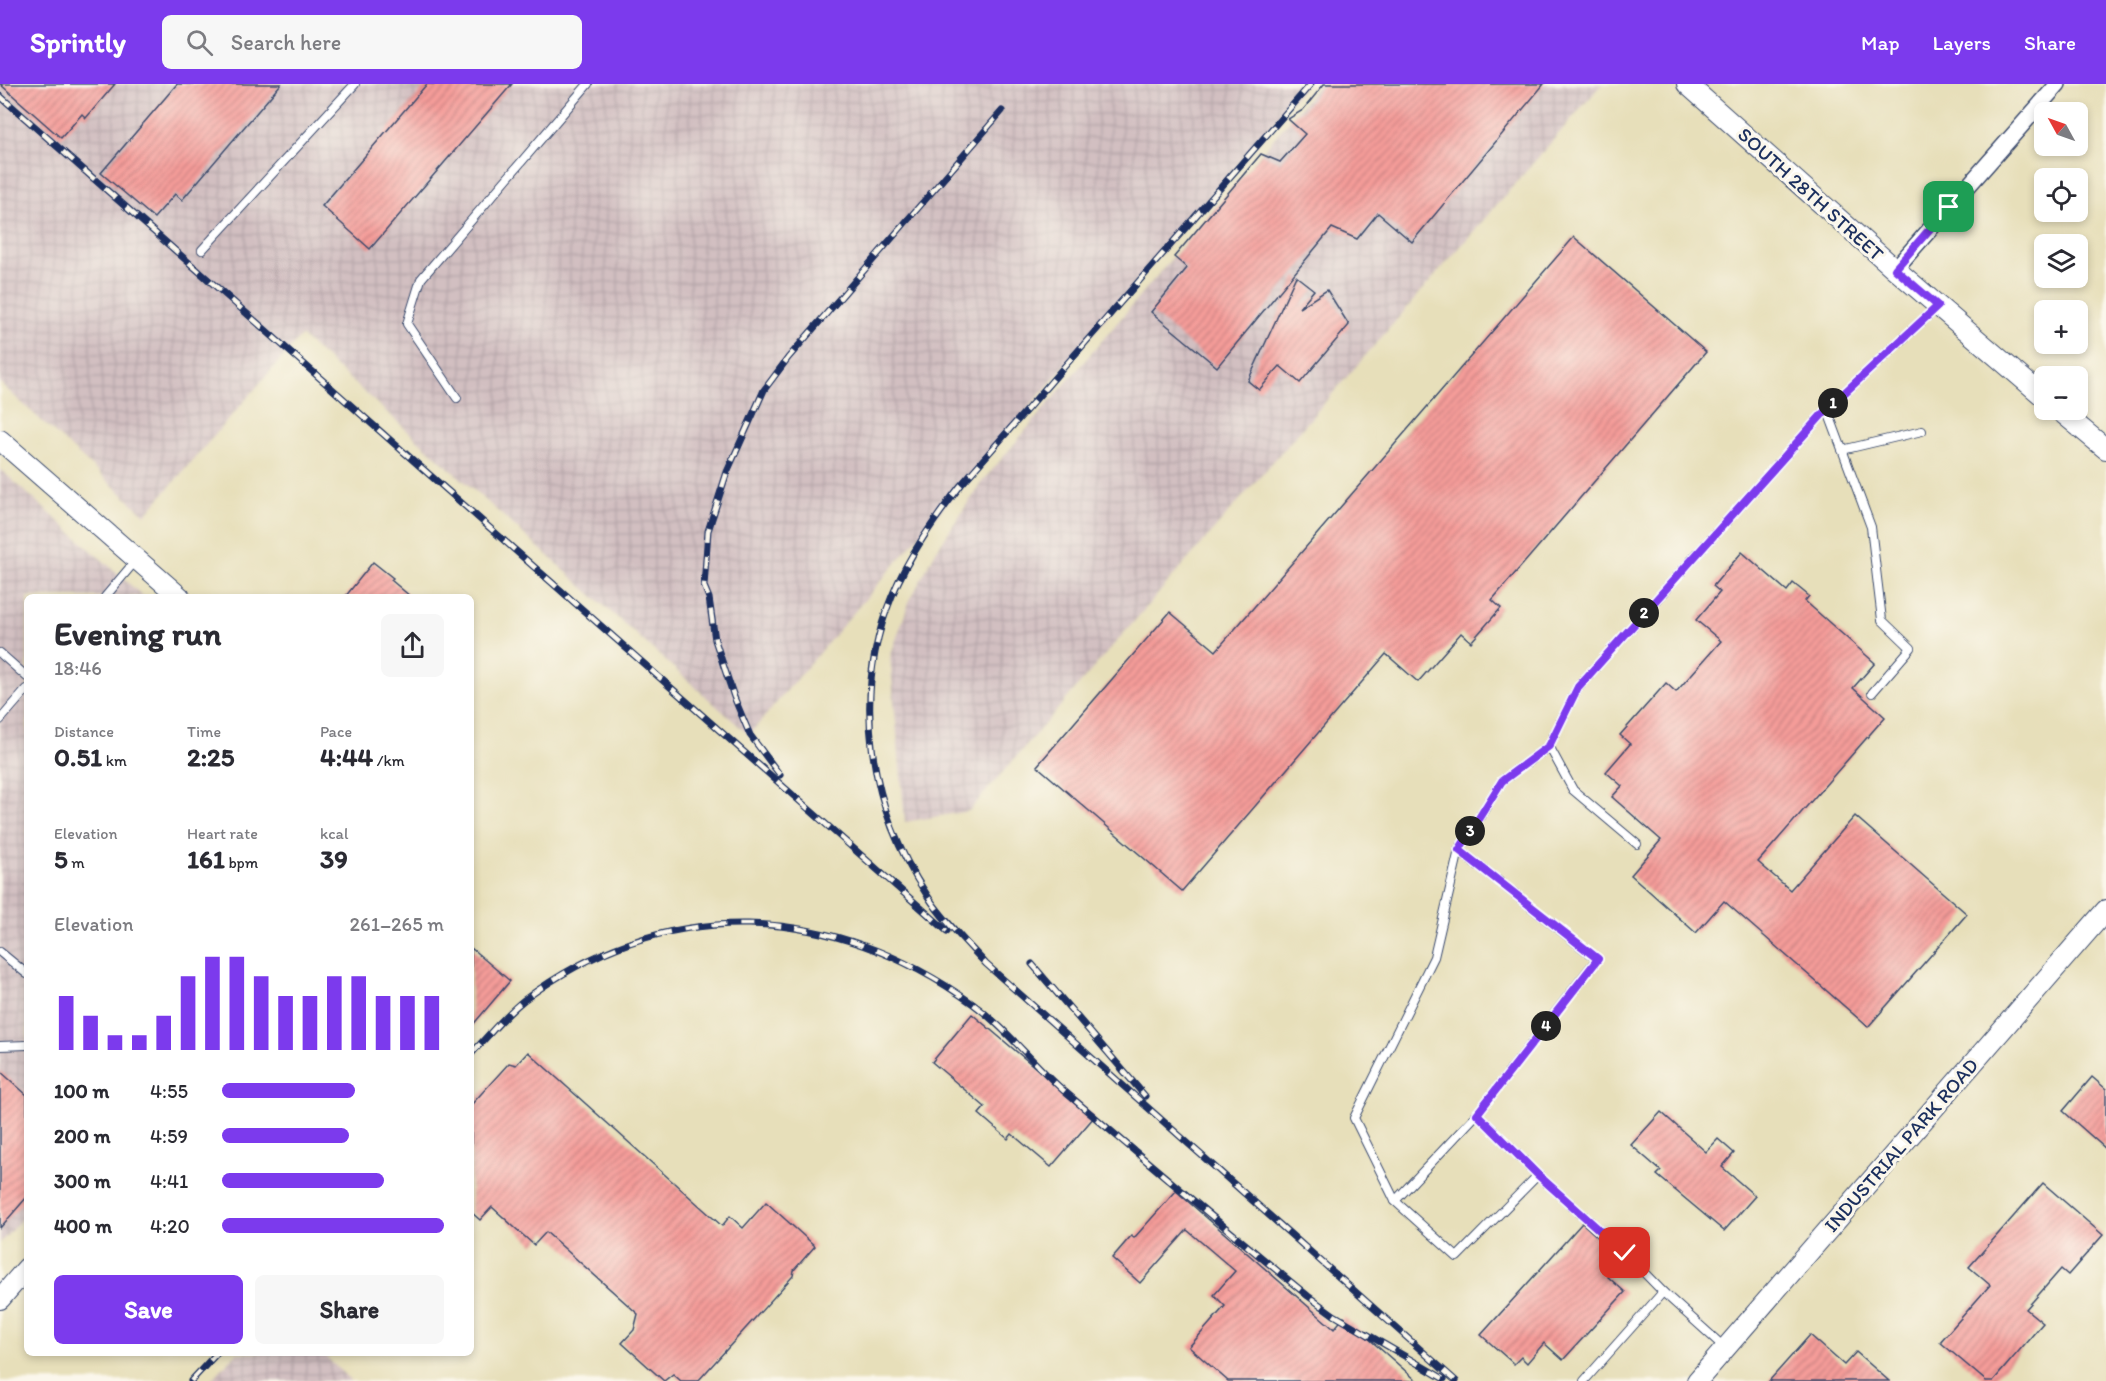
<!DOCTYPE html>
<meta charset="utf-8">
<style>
:root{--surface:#fff;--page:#f7f7f7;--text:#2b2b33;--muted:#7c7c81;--accent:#7c3aed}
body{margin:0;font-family:Itim,sans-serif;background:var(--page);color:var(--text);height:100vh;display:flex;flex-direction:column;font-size:22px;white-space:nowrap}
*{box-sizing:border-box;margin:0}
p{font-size:20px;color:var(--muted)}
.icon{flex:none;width:33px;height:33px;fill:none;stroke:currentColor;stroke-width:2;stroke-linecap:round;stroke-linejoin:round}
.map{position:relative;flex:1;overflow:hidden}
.drawer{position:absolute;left:24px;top:510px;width:450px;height:762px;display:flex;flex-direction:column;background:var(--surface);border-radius:9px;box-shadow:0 3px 9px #0003}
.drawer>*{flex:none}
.needle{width:39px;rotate:310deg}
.tools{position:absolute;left:2034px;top:18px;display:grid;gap:12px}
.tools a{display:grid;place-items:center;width:54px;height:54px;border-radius:9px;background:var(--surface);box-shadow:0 3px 9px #0003;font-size:30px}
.pin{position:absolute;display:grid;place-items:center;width:51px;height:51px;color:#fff;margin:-26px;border-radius:12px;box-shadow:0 3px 9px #0006}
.km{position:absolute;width:30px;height:30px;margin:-15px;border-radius:50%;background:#222;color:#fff;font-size:16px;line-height:30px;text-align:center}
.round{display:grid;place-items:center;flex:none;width:63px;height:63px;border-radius:9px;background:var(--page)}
.headline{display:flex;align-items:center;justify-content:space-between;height:102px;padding:0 30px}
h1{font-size:33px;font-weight:700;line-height:45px}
.metrics{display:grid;grid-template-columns:repeat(3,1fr);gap:9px;height:102px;padding:6px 30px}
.metrics div{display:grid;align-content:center}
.metrics b{font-size:26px;font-weight:700}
.metrics small{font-size:16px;font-weight:400}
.metrics p{font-size:16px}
.chart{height:168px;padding:12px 30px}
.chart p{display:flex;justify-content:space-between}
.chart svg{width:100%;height:108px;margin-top:6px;stroke:var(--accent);stroke-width:6}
.cta{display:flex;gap:12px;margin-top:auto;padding:12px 30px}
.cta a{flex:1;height:69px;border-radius:9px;background:var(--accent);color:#fff;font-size:24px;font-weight:700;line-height:69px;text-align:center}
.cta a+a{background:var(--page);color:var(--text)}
ul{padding:0 30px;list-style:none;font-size:20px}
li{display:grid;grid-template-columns:96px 72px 1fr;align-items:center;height:45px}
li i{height:15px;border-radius:8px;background:var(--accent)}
header{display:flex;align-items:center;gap:36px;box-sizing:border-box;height:84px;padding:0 30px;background:var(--accent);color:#fff}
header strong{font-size:28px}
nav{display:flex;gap:33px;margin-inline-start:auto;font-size:21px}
.search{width:420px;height:54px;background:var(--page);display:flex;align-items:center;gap:15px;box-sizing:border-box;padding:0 21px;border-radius:9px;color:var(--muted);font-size:22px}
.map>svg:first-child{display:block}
</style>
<header>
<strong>Sprintly</strong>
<div class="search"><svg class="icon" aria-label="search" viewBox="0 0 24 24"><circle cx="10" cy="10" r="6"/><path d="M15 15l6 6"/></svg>Search here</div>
<nav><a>Map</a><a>Layers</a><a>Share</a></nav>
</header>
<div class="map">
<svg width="2106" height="1297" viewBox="0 0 2106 1297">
<defs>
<pattern id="industrial-grid" width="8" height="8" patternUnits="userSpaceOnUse" patternTransform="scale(1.5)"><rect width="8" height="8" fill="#d2bfc1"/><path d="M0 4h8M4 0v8" fill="none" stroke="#b4a4a8"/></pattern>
<pattern id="building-hatch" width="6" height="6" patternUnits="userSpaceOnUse" patternTransform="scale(1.5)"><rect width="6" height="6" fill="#f59c99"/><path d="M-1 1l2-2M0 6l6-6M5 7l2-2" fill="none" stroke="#c68080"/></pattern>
</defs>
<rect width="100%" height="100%" fill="#fbf7ec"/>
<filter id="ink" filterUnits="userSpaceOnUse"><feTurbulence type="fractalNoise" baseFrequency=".0167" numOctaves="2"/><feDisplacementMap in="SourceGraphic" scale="12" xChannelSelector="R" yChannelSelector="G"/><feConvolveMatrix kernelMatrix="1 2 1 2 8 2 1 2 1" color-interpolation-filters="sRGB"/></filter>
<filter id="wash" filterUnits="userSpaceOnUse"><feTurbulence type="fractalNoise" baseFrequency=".008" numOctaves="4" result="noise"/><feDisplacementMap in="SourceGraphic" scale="24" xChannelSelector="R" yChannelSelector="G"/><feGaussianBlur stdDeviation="1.35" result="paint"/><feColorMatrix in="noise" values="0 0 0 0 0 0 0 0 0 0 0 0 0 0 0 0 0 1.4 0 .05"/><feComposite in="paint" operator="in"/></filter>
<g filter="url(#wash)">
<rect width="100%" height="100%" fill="#e7dfba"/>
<!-- industrial -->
<g fill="url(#industrial-grid)">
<path d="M0,0H1306L749,651L301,252L145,431L0,299Z"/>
<path d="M1320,0H1602L969,727L905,738L890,573L909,518L936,467L981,399Z"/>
<path d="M0,385L144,513H27V1129L0,1159Z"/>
<path d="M237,1269H322L351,1297H210Z"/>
</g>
<g id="blocks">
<!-- building -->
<g fill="url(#building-hatch)">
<path d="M0,0H115L86,34L82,30L61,54Z"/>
<path d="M177,0H281L182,116L175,110L154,134L101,89Z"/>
<path d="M427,0H512L370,165L322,122Z"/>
<path d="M1324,0H1544L1412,158L1378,129L1357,155L1332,144L1217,283L1151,228L1187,184L1174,173L1261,70L1280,78L1305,50L1288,35L1303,26Z"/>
<path d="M1574,153L1706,268L1492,516L1501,524L1471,558L1461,549L1418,598L1386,570L1182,807L1037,682L1170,528L1216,567Z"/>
<path d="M1296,192L1314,206L1299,224L1327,206L1349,241L1300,299L1280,282L1259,306L1248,297Z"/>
<path d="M1742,468L1787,507L1793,499L1809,512L1805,517L1875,579L1853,604L1885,633L1758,778L1790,806L1855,732L1967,830L1868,943L1724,817L1696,849L1631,791L1661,756L1612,713L1622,702L1606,688L1630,660L1620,651L1666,599L1676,608L1721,557L1696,536L1720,508L1713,502Z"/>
<path d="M373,478L393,494L391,496L411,513H345Z"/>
<path d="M471,864L510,897L471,943Z"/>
<path d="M972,930L1094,1033L1051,1083L1012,1050L1008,1055L979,1030L985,1023L932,978Z"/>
<path d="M528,968L722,1142L730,1132L743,1144L766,1118L815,1162L794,1186L793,1192L698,1297H681L673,1290L664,1297L622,1259L634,1246L638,1230L546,1148L534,1161L492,1123L480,1136L471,1128V1021L509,979L516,981Z"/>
<path d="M0,987L27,1011V1113L0,1144Z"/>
<path d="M2092,993L2106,1005V1065L2063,1027Z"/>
<path d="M1661,1028L1706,1068L1718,1055L1734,1069L1722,1083L1755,1112L1724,1147L1657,1091L1661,1087L1631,1061Z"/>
<path d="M2043,1099L2103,1151L2068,1191L2061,1185L2026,1225L2043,1239L1993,1297H1986L1940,1258L1990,1201L1969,1183Z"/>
<path d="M1176,1107L1334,1245L1344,1233L1417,1297H1228L1189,1263L1225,1222L1214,1211L1235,1187L1187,1146L1140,1199L1112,1174L1131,1152L1134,1154Z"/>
<path d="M1582,1139L1623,1176L1608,1193L1625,1208L1563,1276L1544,1259L1527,1279L1521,1273L1514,1280L1481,1251Z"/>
<path d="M1810,1251L1844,1281L1856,1268L1889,1297H1769Z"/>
</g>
</g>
</g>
<g filter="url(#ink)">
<use href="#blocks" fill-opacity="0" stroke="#3a496c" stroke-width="1.5"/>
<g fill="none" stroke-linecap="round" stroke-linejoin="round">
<defs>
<g id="service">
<path d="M202,166L355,0"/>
<path d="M457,314L407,240L421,195L588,0"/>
<path d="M1827,325L1871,443L1882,536L1911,564L1872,609"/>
<path d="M1842,366L1922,347"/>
<path d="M105,513L137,475"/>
<path d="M0,569L27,593"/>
<path d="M0,636L27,605"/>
<path d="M1549,662L1502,697L1459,766L1434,873L1354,1034L1395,1117L1457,1173L1538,1091L1625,1169L1663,1208"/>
<path d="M1637,760L1573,706L1549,662L1578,603L1827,325L1937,223"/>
<path d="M0,868L27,890"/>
<path d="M0,962L27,961"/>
<path d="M1477,1030L1538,1091"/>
<path d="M1395,1117L1477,1030L1597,875L1459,766"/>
<path d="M1584,1297L1663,1208L1725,1264"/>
</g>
<path id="minor" d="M1895,185L2058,0"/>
<g id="tertiary">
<path d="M1687,0L1895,185L2044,313"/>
<path d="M2059,326L2106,365"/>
<path d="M0,356L180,513"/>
<path d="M0,1215L27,1184"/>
<path d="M1697,1297L2106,826"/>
</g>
</defs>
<!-- service casing -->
<use href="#service" stroke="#3a496c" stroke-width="10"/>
<!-- minor casing -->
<use href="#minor" stroke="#3a496c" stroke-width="18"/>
<!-- tertiary casing -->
<use href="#tertiary" stroke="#3a496c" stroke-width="22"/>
<!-- service -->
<use href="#service" stroke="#fff" stroke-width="8"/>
<!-- minor -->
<use href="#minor" stroke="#fff" stroke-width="15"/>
<!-- tertiary -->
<use href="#tertiary" stroke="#fff" stroke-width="20"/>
<defs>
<g id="rail">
<path d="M1311,0L961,401C934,436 909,471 892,512C851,611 869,724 927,811C943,836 966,858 986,880L1456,1297"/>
<path d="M0,12L947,847"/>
<path d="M780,691L750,651L734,613L715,556L709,514L704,502L708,447L727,388L764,306L788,274L1002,27"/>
<path d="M1032,880L1145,1012"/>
<path d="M471,970C488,952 505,931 524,916C666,810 832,818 973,920C1007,945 1033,980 1064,1007C1145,1076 1226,1145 1308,1212L1334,1231L1444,1295"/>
<path d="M191,1297L217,1269"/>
</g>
</defs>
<!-- rail casing -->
<use href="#rail" stroke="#1b2f5e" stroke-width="7"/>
<!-- rail -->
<use href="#rail" stroke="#fbf7ec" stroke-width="4.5" stroke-dasharray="14" stroke-linecap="butt"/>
</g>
</g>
<g fill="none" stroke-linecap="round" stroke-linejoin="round" filter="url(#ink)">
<defs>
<path id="route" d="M1625,1169L1538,1091L1477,1030L1598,875L1459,766L1502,697L1549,662L1578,603L1827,325L1938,222L1895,185L1949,123"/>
</defs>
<!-- route casing -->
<use href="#route" stroke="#fff" stroke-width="12"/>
<!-- route -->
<use href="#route" stroke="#7c3aed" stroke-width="8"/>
</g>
<g text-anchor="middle" stroke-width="6" stroke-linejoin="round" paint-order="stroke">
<!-- street labels -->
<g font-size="20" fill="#1b2f5e" stroke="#fbf7ec">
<text transform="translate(1811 110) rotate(42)" y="7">SOUTH 28TH STREET</text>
<text transform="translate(1901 1061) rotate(-49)" y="7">INDUSTRIAL PARK ROAD</text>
</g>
</g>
</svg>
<div class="tools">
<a><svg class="needle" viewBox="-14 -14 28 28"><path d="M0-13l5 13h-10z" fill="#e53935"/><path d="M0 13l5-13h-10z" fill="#7c7c81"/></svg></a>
<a><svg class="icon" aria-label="locate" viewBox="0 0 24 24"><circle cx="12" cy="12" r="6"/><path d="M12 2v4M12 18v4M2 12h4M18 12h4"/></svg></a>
<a><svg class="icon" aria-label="layers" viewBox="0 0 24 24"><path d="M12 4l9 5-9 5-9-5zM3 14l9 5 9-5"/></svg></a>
<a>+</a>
<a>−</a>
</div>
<div class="pin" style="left:1949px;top:123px;background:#1e9e55"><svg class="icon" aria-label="arrive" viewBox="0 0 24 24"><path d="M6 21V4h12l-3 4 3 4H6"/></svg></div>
<div class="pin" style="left:1625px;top:1169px;background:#d93025"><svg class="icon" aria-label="check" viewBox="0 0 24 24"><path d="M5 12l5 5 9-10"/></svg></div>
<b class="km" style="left:1833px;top:319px">1</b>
<b class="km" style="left:1644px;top:529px">2</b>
<b class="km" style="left:1470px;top:747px">3</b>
<b class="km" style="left:1546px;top:942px">4</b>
<section class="drawer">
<div class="headline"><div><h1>Evening run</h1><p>18:46</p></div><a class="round"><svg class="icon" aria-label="share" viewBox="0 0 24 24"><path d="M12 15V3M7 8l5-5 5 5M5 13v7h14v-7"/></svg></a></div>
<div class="metrics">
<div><p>Distance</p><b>0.51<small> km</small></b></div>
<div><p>Time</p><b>2:25</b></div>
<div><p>Pace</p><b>4:44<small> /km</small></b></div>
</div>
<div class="metrics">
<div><p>Elevation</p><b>5<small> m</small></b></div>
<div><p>Heart rate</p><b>161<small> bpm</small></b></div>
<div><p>kcal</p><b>39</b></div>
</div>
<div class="chart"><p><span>Elevation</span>261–265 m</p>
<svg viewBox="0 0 160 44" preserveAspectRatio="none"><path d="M5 44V22M15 44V30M25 44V38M35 44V38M45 44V30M55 44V14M65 44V6M75 44V6M85 44V14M95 44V22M105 44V22M115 44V14M125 44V14M135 44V22M145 44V22M155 44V22"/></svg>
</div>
<ul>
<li><b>100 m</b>4:55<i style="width:60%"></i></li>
<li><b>200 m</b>4:59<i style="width:57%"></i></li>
<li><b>300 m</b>4:41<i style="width:73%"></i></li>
<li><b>400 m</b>4:20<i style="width:100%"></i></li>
</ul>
<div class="cta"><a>Save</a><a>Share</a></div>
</section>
</div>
